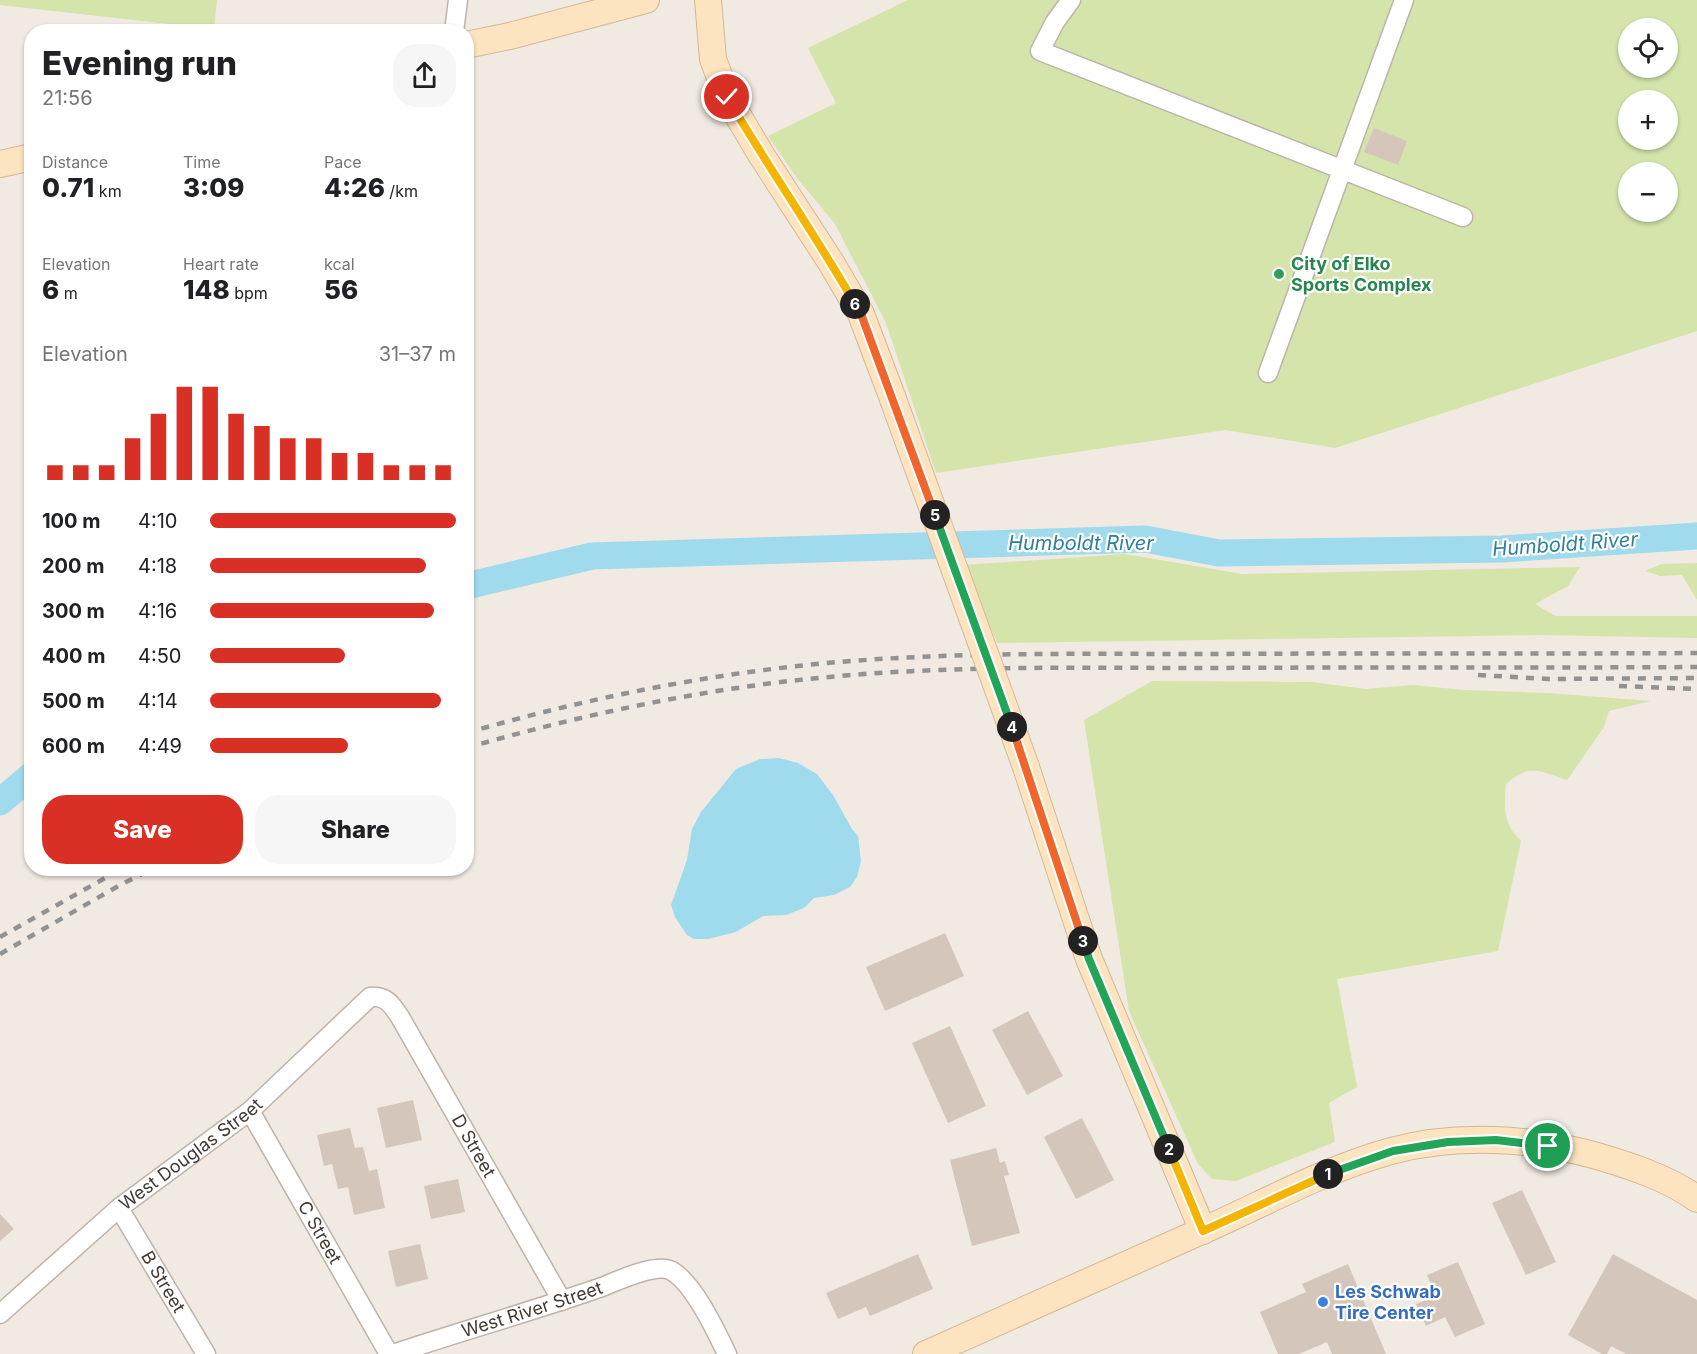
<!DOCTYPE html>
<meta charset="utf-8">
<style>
:root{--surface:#fff;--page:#f6f6f6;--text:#202124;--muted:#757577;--accent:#d93025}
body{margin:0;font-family:Inter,sans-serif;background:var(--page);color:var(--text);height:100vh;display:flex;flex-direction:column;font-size:22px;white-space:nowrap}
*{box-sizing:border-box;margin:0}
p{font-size:20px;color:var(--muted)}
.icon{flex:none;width:33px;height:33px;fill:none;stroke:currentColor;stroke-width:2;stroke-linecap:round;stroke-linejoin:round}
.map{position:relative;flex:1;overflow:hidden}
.details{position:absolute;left:24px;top:24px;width:450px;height:852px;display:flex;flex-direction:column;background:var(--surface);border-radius:24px;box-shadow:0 2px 4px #0004}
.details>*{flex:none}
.buttons{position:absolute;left:1618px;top:18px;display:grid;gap:12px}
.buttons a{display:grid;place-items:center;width:60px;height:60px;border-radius:50%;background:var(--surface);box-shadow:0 2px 4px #0004;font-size:30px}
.pin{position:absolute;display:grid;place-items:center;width:51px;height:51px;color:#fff;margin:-26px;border:3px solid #fff;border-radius:50%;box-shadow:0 2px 6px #0007}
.km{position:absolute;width:30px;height:30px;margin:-15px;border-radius:50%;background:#222;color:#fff;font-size:16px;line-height:30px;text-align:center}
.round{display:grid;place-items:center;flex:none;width:63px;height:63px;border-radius:24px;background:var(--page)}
.headline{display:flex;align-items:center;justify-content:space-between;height:102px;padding:0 18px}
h1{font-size:33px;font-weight:800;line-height:45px}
.stats{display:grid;grid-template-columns:repeat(3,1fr);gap:9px;height:102px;padding:6px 18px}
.stats div{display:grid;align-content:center}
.stats b{font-size:26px;font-weight:800}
.stats small{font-size:16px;font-weight:400}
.stats p{font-size:16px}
.chart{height:168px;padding:12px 18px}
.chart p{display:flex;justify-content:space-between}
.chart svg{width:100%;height:108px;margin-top:6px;stroke:var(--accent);stroke-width:6}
.button{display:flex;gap:12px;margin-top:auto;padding:12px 18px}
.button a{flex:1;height:69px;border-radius:24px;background:var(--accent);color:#fff;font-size:24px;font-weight:800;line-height:69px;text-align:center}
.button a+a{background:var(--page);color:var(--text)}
ul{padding:0 18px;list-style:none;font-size:20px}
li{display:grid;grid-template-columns:96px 72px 1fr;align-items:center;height:45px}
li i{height:15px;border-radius:8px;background:var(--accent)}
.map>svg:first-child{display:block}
</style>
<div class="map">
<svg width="1697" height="1354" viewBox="0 0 1697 1354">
<rect width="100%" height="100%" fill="#f1eae2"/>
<!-- green -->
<g fill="#d4e4ab" fill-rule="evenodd">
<path d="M0,0H217L214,29L0,5Z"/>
<path d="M908,0H1697V331L1335,448L1225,430L936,473L886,323L835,224L797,178L768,136L836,103L808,48ZM1629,28H1668V68H1629ZM1629,100H1668V140H1629ZM1629,172H1668V212H1629Z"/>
<path d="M1125,554L1242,574L1580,567L1568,586L1535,604L1555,616H1697V638L1542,635L997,643L964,565Z"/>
<path d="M1697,563V600L1682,575L1660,576L1645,571L1661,564Z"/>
<path d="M1152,681L1312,682L1366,689L1412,685L1465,690L1548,693L1651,701L1609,711L1604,727L1567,780C1540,771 1529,763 1506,784C1504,807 1503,825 1521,841L1498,951L1337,979L1357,1087L1329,1103L1335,1142L1236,1181L1212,1179L1198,1164L1129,1011L1084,720Z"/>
</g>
<!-- water -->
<path fill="#9fdaed" d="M779,758L798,763L817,774L833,795L852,829L858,836L861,861L857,877L850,887L834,895L814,898L804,908L786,915L763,916L736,932L708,939H694L687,935L675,917L671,905L687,860L692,829L701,812L736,769L760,759Z"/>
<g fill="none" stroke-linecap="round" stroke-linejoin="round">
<!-- river -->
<g stroke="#9fdaed" stroke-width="27">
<path d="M466,586L592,556L1145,539L1219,553L1502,549L1697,536"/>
<path d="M0,802L32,775"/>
</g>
</g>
<!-- building -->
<g fill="#d5c6bb">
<path d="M1374,128L1407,141L1398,165L1364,152Z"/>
<path d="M945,933L964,976L885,1011L866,967Z"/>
<path d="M1028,1011L1063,1076L1027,1095L992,1030Z"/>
<path d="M950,1026L986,1106L948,1123L912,1043Z"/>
<path d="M413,1100L422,1140L386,1148L377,1108Z"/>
<path d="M1082,1118L1114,1180L1076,1199L1044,1137Z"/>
<path d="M350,1128L355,1148L363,1147L369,1171L377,1169L385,1208L354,1215L348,1187L338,1189L332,1164L324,1166L317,1135Z"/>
<path d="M996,1148L1000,1163L1005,1161L1009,1175L1004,1176L1020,1233L972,1246L950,1160Z"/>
<path d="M458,1179L465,1212L431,1219L424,1186Z"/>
<path d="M1522,1190L1556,1262L1526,1275L1492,1203Z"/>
<path d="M0,1214L14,1229L0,1241Z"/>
<path d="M420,1244L428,1279L396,1287L388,1251Z"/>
<path d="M918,1254L933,1289L870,1316L866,1307L838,1319L826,1293Z"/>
<path d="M1613,1254L1697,1300V1354H1626L1611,1346L1607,1354H1602L1568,1335Z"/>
<path d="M1458,1262L1485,1324L1455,1337L1445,1317L1426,1326L1416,1304L1436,1296L1427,1275Z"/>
<path d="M1348,1264L1386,1354H1332L1327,1342L1299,1354H1278L1260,1312L1306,1292L1302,1284Z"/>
</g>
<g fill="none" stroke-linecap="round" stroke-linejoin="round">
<defs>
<g id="street">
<path d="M1071,0L1055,22L1040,51L1463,217"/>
<path d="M454,32L458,0"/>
<path d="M1268,373L1404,0"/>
<path id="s1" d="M250,1111L389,1354"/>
<path id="s2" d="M119,1208L206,1354"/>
<path id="s3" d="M0,1314L119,1208L250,1111L370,997C386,995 392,1005 400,1017L562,1301"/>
<path id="s4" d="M393,1354C462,1331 533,1311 602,1287C617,1281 657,1262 672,1271C694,1284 716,1331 727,1354"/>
</g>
<g id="secondary">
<path d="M708,0L713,59L727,97L762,156L832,264L861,314L893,399"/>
<path d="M466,45L510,36L646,0"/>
<path d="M0,164L32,157"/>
<path d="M1026,767L1089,959L1203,1231"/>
<path d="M926,1354C1015,1314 1105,1274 1195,1234C1260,1206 1322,1170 1391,1151C1456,1133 1533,1138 1597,1156C1631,1166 1668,1178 1697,1199"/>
</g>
</defs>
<!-- street casing -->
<use href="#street" stroke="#beb3a8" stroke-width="21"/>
<!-- secondary casing -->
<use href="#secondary" stroke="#d3b895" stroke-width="28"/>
<!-- street -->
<use href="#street" stroke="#fff" stroke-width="18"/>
<!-- secondary -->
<use href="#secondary" stroke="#fde4c0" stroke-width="26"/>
<!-- rail -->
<g stroke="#929292" stroke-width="4.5" stroke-dasharray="8 8" stroke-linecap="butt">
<path d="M1478,675L1549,679L1697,678"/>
<path d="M1619,686L1697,689"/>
<path d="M466,733C591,697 721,671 851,661C969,652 1087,654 1206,654C1369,653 1533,654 1697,653"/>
<path d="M466,748C577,716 693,691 808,679C940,665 1073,668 1205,668C1369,667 1533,668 1697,667"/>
<path d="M0,937L123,868"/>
<path d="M0,954L120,885L154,868"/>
</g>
<defs>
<path id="secondary-bridge" d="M893,399L1026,767"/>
</defs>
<!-- secondary-bridge casing -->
<use href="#secondary-bridge" stroke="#d3b895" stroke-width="28" stroke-linecap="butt"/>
<!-- secondary-bridge -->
<use href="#secondary-bridge" stroke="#fde4c0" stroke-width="26"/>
</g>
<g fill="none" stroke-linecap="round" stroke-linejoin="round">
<defs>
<path id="split-1" d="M1328,1174L1393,1151L1448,1142L1496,1140L1548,1146"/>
<path id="split-2" d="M1169,1149L1203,1231L1328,1174"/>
<path id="split-3" d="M1083,941L1089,959L1169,1149"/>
<path id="split-4" d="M1012,727L1083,941"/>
<path id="split-5" d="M935,515L1012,727"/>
<path id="split-6" d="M855,304L861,314L935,515"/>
<path id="split-7" d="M727,97C768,167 815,234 855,304"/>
</defs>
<!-- split-1 casing -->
<use href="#split-1" stroke="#fff" stroke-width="12"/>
<!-- split-2 casing -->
<use href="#split-2" stroke="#fff" stroke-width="12"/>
<!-- split-3 casing -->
<use href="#split-3" stroke="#fff" stroke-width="12"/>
<!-- split-4 casing -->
<use href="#split-4" stroke="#fff" stroke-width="12"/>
<!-- split-5 casing -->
<use href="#split-5" stroke="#fff" stroke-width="12"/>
<!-- split-6 casing -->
<use href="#split-6" stroke="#fff" stroke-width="12"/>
<!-- split-7 casing -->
<use href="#split-7" stroke="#fff" stroke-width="12"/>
<!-- split-1 -->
<use href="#split-1" stroke="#22a559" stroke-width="8"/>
<!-- split-2 -->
<use href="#split-2" stroke="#f5b400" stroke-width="8"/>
<!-- split-3 -->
<use href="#split-3" stroke="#22a559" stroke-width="8"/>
<!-- split-4 -->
<use href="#split-4" stroke="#f0652b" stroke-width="8"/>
<!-- split-5 -->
<use href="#split-5" stroke="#22a559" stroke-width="8"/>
<!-- split-6 -->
<use href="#split-6" stroke="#f0652b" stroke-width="8"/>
<!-- split-7 -->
<use href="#split-7" stroke="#f5b400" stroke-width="8"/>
</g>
<!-- markers -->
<circle fill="#2e9e5b" stroke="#fff" stroke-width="2" cx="1279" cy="274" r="6"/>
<circle fill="#3f7fe0" stroke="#fff" stroke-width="2" cx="1323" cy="1302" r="6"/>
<g text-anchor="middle" stroke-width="4.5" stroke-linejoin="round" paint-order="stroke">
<!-- leisure labels -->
<g font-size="18" font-weight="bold" fill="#27864d" stroke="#fff" text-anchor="start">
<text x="1291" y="270">City of Elko<tspan x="1291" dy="21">Sports Complex</tspan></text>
</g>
<!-- street labels -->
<g font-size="18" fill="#423933" stroke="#fff">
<text dy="6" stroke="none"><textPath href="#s3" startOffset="675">D Street</textPath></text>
<text dy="6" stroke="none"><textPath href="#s3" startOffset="249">West Douglas Street</textPath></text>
<text dy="6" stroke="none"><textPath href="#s1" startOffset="140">C Street</textPath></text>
<text dy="6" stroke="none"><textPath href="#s2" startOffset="86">B Street</textPath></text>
<text dy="6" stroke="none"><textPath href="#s4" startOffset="146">West River Street</textPath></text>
</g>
<!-- shop labels -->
<g font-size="18" font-weight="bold" fill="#366cbe" stroke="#fff" text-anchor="start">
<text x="1335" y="1298">Les Schwab<tspan x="1335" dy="21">Tire Center</tspan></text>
</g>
<!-- water labels -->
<g font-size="20" font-style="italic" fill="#2e7f9a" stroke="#fff">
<text x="1081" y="550">Humboldt River</text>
<text transform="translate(1565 544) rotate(-4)" y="7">Humboldt River</text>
</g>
</g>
</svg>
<div class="buttons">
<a><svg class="icon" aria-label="locate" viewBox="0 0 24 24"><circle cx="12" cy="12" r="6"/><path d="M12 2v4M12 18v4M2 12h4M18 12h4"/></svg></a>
<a>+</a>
<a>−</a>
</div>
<div class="pin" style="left:1548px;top:1146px;background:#1e9e55"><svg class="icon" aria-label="arrive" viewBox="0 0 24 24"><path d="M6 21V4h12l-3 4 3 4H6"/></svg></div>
<div class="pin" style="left:727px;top:97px;background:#d93025"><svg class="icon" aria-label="check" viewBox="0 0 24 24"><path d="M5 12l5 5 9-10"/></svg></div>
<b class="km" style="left:1328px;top:1174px">1</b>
<b class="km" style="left:1169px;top:1149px">2</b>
<b class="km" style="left:1083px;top:941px">3</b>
<b class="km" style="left:1012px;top:727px">4</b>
<b class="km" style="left:935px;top:515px">5</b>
<b class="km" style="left:855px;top:304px">6</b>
<section class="details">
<div class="headline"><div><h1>Evening run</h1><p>21:56</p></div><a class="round"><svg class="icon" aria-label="share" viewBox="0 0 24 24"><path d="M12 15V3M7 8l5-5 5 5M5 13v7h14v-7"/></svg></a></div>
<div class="stats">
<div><p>Distance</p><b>0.71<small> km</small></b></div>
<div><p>Time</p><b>3:09</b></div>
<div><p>Pace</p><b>4:26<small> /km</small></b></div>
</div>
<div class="stats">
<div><p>Elevation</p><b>6<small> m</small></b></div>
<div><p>Heart rate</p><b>148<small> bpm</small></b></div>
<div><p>kcal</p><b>56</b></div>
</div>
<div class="chart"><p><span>Elevation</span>31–37 m</p>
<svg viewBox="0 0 160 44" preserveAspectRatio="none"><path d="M5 44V38M15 44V38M25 44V38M35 44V27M45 44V17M55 44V6M65 44V6M75 44V17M85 44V22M95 44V27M105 44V27M115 44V33M125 44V33M135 44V38M145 44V38M155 44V38"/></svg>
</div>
<ul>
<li><b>100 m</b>4:10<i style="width:100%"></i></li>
<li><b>200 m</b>4:18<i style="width:88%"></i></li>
<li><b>300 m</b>4:16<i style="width:91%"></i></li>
<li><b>400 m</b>4:50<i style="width:55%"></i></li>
<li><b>500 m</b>4:14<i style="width:94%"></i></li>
<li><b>600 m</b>4:49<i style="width:56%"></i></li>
</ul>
<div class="button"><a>Save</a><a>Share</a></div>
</section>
</div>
